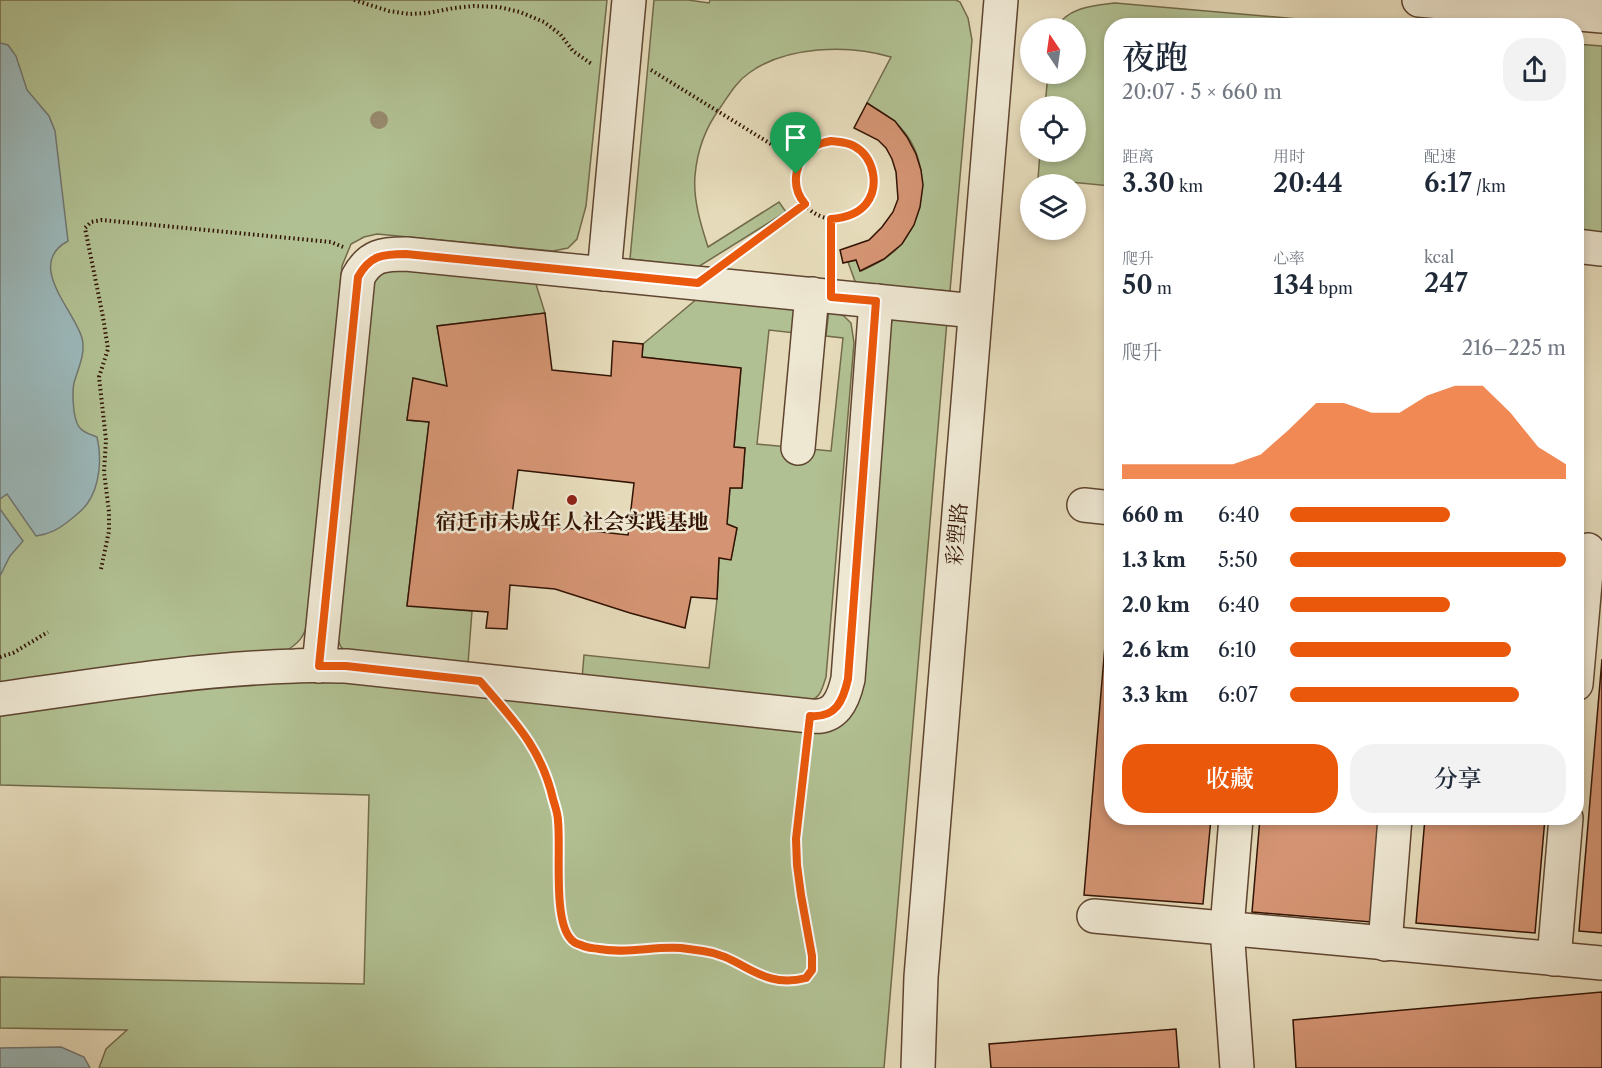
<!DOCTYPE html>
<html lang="zh">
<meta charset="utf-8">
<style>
:root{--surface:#fff;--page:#f2f2f3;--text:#1f2937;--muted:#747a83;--accent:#ea580c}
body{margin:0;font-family:"Libre Caslon Text","Noto Serif SC",serif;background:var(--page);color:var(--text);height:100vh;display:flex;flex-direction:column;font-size:22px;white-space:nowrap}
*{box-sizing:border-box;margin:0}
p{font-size:20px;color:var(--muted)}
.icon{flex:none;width:33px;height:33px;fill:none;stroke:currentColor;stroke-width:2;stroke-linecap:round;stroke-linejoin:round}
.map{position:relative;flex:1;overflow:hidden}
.drawer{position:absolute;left:1104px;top:18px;width:480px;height:807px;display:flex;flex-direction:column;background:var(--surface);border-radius:24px;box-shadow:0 3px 9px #0003}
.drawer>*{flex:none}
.needle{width:39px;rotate:347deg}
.controls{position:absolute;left:1020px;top:18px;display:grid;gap:12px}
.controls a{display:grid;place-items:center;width:66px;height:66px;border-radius:50%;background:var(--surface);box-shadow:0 3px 9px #0003;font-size:30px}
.pin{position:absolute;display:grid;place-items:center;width:51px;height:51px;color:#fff;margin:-62px -26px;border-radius:50% 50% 50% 0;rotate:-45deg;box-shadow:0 0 6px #0007}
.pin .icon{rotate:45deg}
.round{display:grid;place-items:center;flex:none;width:63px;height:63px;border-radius:24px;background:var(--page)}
.head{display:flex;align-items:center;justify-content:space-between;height:102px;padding:0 18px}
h1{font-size:33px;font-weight:600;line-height:45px}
.figures{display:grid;grid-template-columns:repeat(3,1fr);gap:9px;height:102px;padding:6px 18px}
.figures div{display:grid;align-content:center}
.figures b{font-size:26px;font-weight:600}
.figures small{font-size:16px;font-weight:400}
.figures p{font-size:16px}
.chart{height:168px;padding:12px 18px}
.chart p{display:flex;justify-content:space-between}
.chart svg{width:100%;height:108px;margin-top:6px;fill:var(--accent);opacity:.7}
.primary-button{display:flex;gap:12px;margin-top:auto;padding:12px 18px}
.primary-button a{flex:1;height:69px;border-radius:24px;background:var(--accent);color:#fff;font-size:24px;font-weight:600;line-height:69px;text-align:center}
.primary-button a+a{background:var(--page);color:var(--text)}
ul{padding:0 18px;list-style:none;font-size:20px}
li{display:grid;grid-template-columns:96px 72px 1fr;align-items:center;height:45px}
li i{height:15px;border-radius:8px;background:var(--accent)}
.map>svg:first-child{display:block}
</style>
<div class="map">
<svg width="1602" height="1068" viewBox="0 0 1602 1068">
<rect width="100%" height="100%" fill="#e5dab9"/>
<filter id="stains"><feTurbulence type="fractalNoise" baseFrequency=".00333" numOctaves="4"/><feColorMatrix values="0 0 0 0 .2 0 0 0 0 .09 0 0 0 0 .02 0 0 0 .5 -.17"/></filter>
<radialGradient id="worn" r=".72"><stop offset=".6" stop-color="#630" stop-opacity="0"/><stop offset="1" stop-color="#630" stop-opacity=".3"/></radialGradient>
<!-- green -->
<g fill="#b1c092" stroke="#726a4a" stroke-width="1.5">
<path d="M0,0H607L586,206L577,239L568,248L553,251L377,234L364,237L351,244L342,266L310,616C304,638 300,643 281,654L0,689Z"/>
<path d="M654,0H688L709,3L710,0H956L960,2L968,18L972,40L950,291L856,284L848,262L856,260L861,271C876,264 892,256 902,243C930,207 929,152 894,121C886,114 876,109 867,103L891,57C848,44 786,46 749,73C736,82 729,95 720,108C706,127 697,151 695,176C693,200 701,225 708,247L779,202L786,212L698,267L630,259Z"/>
<path d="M1115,3L1366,25L1112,26L1111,186L1038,179L1040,152H1076V106H1045L1048,74H1076V28H1056C1068,7 1093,6 1115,3Z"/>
<path d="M1576,44L1602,46V233L1577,231Z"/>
<path d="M403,267L535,281L545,313L437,326L447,386L413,379L407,420L429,422L407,605L472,611L468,664L348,652L341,647L337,638L374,278L387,270Z"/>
<path d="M698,298L795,306V333L769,330L757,444L831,451L843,338L826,336L829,309L844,316L851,323L854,343L826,677C821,692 821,698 805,702L582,679L584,655L709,668L717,599L719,558L731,559L737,528L727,524L730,488H742L745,448L734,447L741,369L642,357L643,344Z"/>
<path d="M893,319L947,321L884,1068H99L106,1049L127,1030L0,1028V977L364,984L369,795L0,785V714L217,686L303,681H356L833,725L888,331Z"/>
</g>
<!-- water -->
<g fill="#9bb8ba" stroke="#717671" stroke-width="1.5">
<path d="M0,43L8,45L16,56L27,90L49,116L55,131L68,241C25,264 74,310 82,338C86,354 78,368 74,383C72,392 73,402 74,411C75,417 76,424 80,428C84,433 92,435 97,437C102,458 100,486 87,504C82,511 76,515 70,520C59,529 50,534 36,536L7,494L0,499Z"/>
<path d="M0,509L23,541L10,556L0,576Z"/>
<path d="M61,1047L84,1057L90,1068H0V1048Z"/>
</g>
<!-- building -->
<g fill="#d49473" stroke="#321303" stroke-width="1.5" fill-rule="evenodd">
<path d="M867,103L895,121L907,137L916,154L921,170L923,185L920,207L914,225L902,244L884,259L860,271L856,260L843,263L840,250L869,240L882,227L893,212L898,199L896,172L892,159L886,148L878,140L854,128Z"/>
<path d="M545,313L552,370L611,376L613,341L643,344L642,357L741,368L734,447L745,448L742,488H730L727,524L737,528L731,560L719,558L717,599L691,597L685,628L630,613L555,589L510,585L507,629L486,628L488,612L407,606L429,422L407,420L413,378L447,386L437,326ZM518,470L634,483L628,535L511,522Z"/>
<path d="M1112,562V818H1211L1203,904L1084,895Z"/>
<path d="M1602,659V933L1579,931Z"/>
<path d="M1260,818H1380L1371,922L1252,912Z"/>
<path d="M1425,818H1545L1535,933L1416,923Z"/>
<path d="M1602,992V1068H1296L1293,1020Z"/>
<path d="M1176,1029L1179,1068H991L989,1044Z"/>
</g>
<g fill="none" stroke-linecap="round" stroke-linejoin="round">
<defs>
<g id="minor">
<path d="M1419,0L1602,16"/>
<path d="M1576,246L1602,249"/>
<path d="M604,274L629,0"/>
<path d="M798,448L812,294"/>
<path d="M1084,505L1112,508"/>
<path d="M319,666L358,277C370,255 383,254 406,254L975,311"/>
<path d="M1576,684L1588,550"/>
<path d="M0,699C98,685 196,669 295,666C312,665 329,666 346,666L810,716C835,719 843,701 848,679L876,301"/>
<path d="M1236,818L1227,928L1237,1068"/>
<path d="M1094,916L1602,963"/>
<path d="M1385,944L1395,818"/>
<path d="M1554,959L1566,818"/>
<path d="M918,1068L921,977L1001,0"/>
</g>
</defs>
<!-- minor casing -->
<use href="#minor" stroke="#5f4530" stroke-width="36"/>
<!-- path -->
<g stroke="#321303" stroke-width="4" stroke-dasharray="1.5 3" stroke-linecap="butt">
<path d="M354,0L389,11L409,14L428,13L454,8L474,6L499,7L520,12L544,22L560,34L573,51L593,65"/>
<path d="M651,70L800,162"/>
<circle cx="835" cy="180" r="39"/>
<path d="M733,257L805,204"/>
<path d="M831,269V219"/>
<path d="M101,569L109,531V512L104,472L106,440L99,377L108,349L103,317L85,228L91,222L102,220L331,242L343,247"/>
<path d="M0,657L13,653L48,632"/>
<path d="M508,713C526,734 542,757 550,783C553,795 558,810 559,823C560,848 554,922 570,939C572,942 579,945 582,946C611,957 647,949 677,948C684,948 692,950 699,951C740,956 760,990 806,978L812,970V956L801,895L797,865L796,839L808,744"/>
</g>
<!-- minor -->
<use href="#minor" stroke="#eee7d2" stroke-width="33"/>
</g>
<!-- trees -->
<circle fill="#97896d" cx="379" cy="120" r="9"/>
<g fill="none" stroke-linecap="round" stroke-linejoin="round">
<defs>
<path id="route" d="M831,141C839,142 847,142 854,146C874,157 880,186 866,204C857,215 844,218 831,219V297L876,301L848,679C843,701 836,718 810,716L796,839L797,865L801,895L812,956V970L806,978C760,990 743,956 703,951C696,950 688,949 681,948C653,946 627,954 599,949C593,948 586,948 581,945C577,944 572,941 570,938C553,918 561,849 558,821C558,814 555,806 553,799C541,747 513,720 480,681L346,666H319L358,277C370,255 383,254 406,254L698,283L805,204C789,185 795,157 817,145C821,143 826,142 831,141Z"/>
</defs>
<!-- route casing -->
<use href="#route" stroke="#fff" stroke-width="12"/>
<!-- route -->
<use href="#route" stroke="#ea580c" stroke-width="8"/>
</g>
<!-- markers -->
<circle fill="#8f2418" stroke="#eee7d2" stroke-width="2" cx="572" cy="500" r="6"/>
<g text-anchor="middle" stroke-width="5" stroke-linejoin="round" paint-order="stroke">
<!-- poi labels -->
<g font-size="21" font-weight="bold" fill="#321303" stroke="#eee7d2">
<text x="572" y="529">宿迁市未成年人社会实践基地</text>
</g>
<!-- street labels -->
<g font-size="21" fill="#321303" stroke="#eee7d2">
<text transform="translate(957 534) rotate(-85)" y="7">彩塑路</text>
</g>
</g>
<rect width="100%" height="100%" filter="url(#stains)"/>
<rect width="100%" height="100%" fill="url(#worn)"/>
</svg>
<div class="controls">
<a><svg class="needle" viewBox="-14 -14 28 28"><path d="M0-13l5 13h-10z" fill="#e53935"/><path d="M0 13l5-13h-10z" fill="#747a83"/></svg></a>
<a><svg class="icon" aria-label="locate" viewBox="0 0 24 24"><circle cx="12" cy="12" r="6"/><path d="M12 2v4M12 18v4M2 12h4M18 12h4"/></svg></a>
<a><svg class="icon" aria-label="layers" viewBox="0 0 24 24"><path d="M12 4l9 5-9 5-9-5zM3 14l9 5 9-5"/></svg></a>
</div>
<div class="pin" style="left:796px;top:174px;background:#1e9e55"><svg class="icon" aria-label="arrive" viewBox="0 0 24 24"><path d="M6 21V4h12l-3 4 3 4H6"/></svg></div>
<section class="drawer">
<div class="head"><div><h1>夜跑</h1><p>20:07 · 5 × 660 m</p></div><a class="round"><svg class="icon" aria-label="share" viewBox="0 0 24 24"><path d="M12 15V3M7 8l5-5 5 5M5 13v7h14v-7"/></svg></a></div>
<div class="figures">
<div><p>距离</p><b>3.30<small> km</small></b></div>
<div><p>用时</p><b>20:44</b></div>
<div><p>配速</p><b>6:17<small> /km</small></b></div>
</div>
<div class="figures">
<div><p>爬升</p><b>50<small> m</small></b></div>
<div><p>心率</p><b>134<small> bpm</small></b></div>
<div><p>kcal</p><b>247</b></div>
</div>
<div class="chart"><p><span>爬升</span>216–225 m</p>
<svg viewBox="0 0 160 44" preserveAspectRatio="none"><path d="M0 44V38L10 38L20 38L30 38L40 38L50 34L60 24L70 13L80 13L90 17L100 17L110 10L120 6L130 6L140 17L150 31L160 38V44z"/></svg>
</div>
<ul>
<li><b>660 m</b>6:40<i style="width:58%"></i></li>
<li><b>1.3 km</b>5:50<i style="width:100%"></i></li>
<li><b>2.0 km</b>6:40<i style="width:58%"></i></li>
<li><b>2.6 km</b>6:10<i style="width:80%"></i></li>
<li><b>3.3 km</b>6:07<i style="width:83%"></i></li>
</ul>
<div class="primary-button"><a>收藏</a><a>分享</a></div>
</section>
</div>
